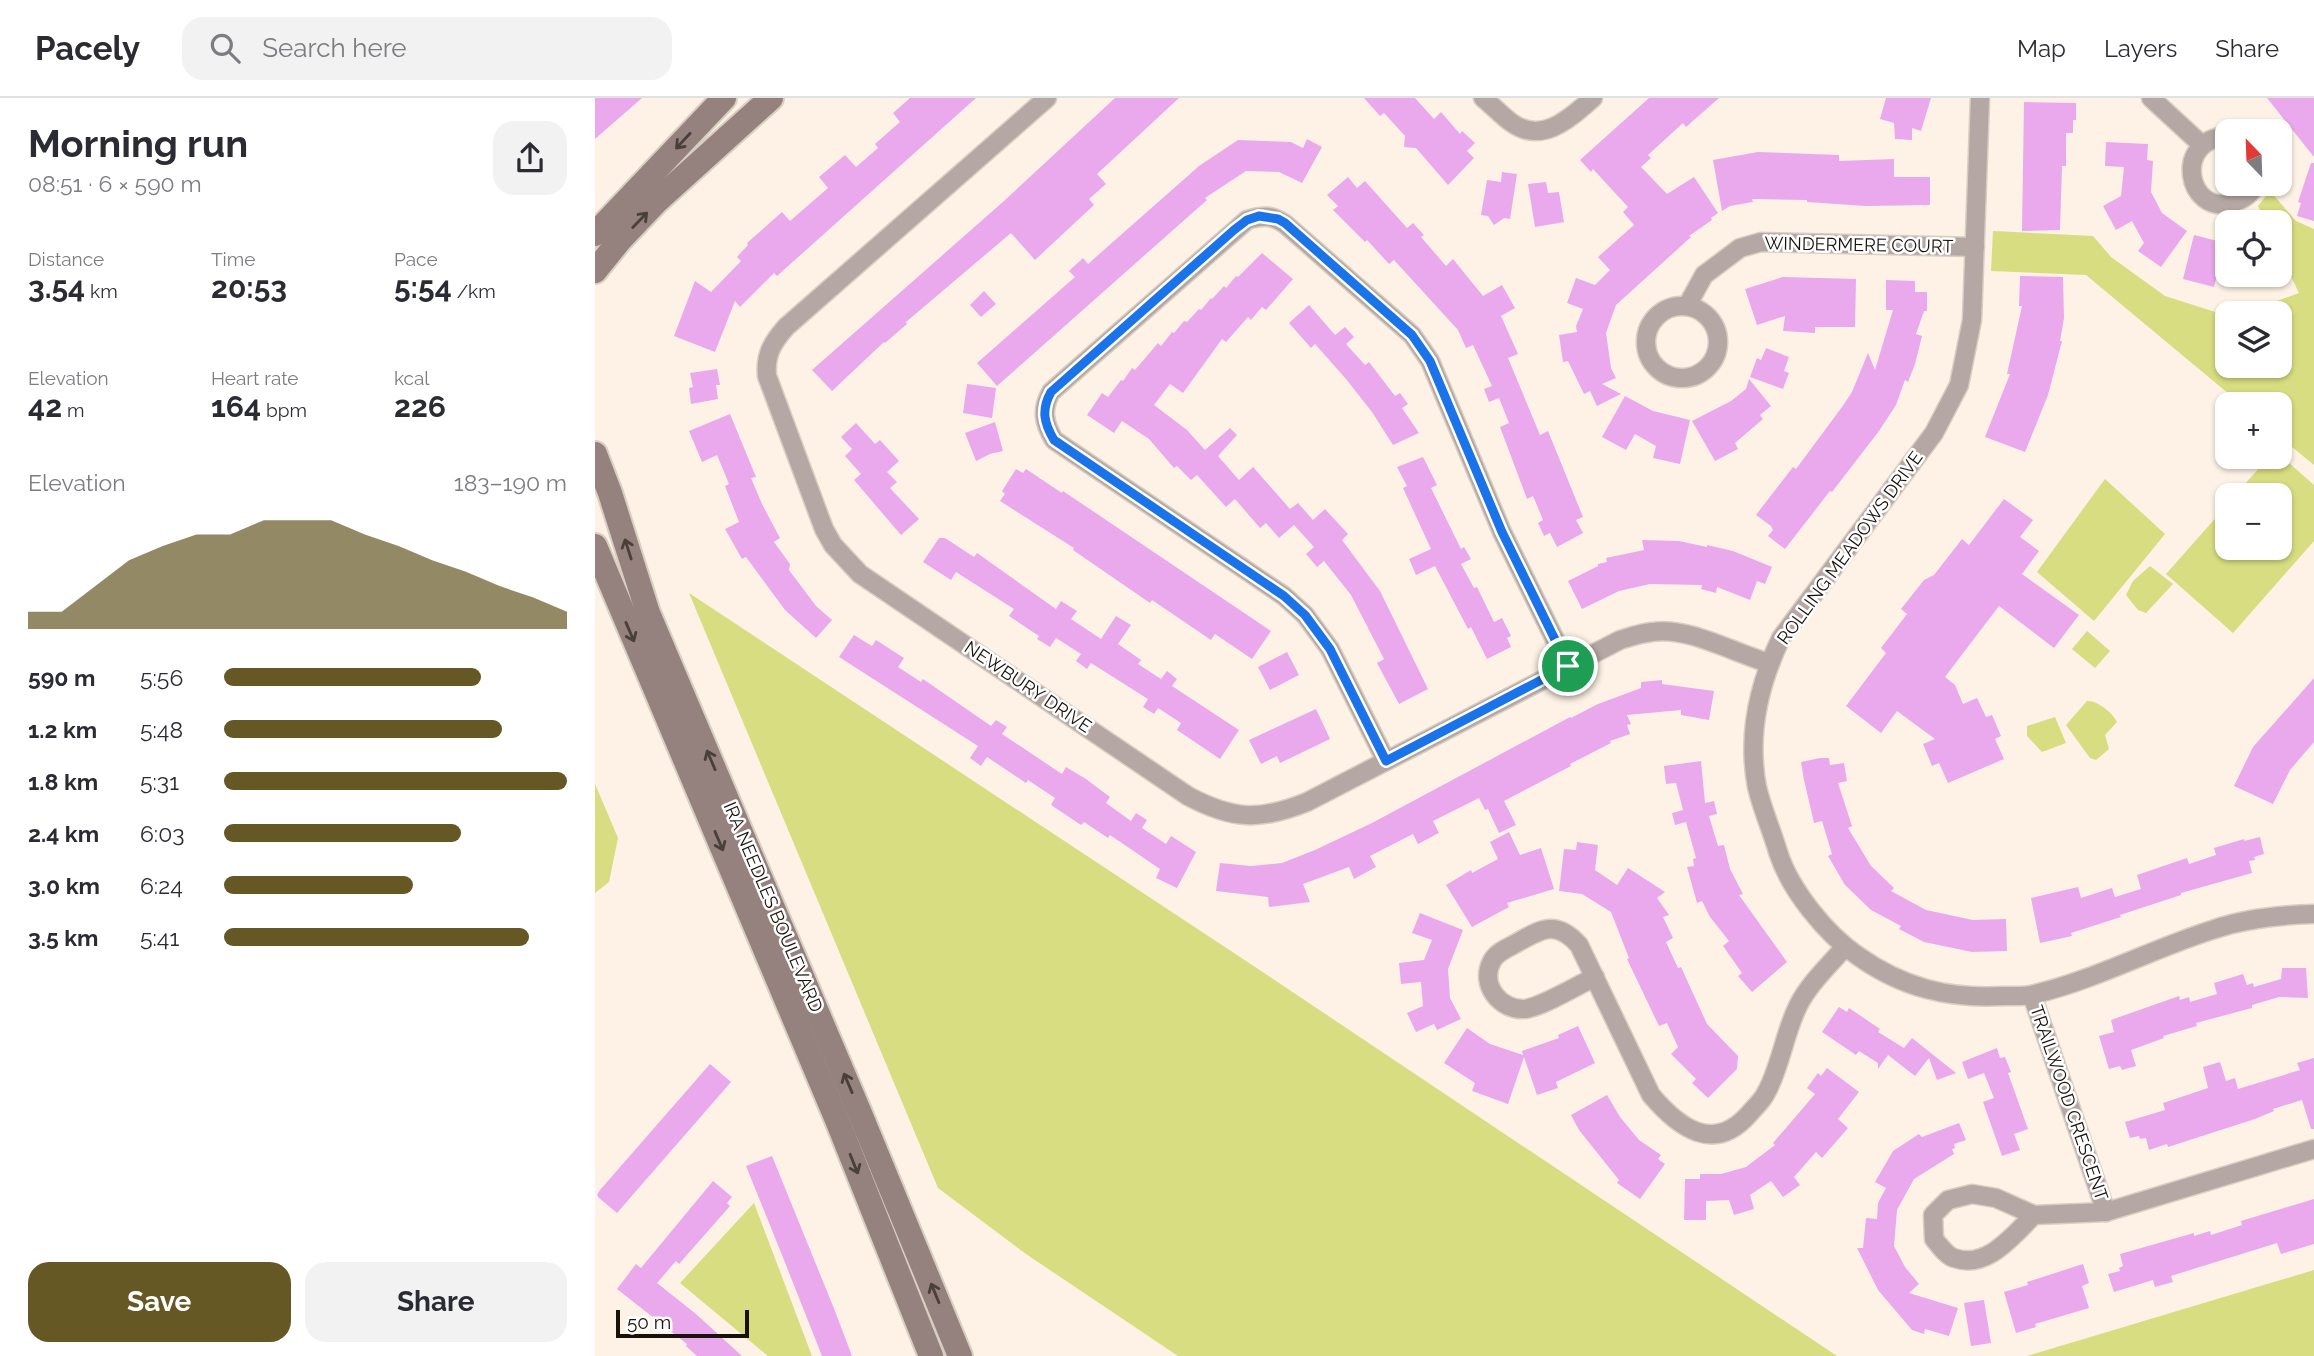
<!DOCTYPE html>
<meta charset="utf-8">
<style>
:root{--surface:#fff;--page:#f2f2f3;--text:#2b2b33;--muted:#7c7c81;--line:#e1e1e2;--accent:#665825}
body{margin:0;font-family:Raleway,sans-serif;background:var(--page);color:var(--text);height:100vh;display:flex;flex-direction:column;font-size:26px;white-space:nowrap}
*{box-sizing:border-box;margin:0}
p{font-size:23px;color:var(--muted)}
.icon{flex:none;width:38px;height:38px;fill:none;stroke:currentColor;stroke-width:2;stroke-linecap:round;stroke-linejoin:round}
.map{position:relative;flex:1;overflow:hidden}
.panel{display:flex;flex-direction:column;background:var(--surface);width:595px}
.panel>*{flex:none}
.needle{width:46px;rotate:337deg}
.fabs{position:absolute;left:1620px;top:21px;display:grid;gap:14px}
.fabs a{display:grid;place-items:center;width:77px;height:77px;border-radius:14px;background:var(--surface);box-shadow:0 2px 5px #0004;font-size:35px}
.scale{position:absolute;left:21px;bottom:18px;width:133px;box-sizing:border-box;padding-left:7px;border:4px solid #18120b;border-top:0;font-size:19px;line-height:24px;white-space:nowrap;color:#18120b;-webkit-text-stroke:5px #fff;paint-order:stroke}
.pin{position:absolute;display:grid;place-items:center;width:60px;height:60px;color:#fff;margin:-30px;border:4px solid #fff;border-radius:50%;box-shadow:0 2px 7px #0007}
.round{display:grid;place-items:center;flex:none;width:74px;height:74px;border-radius:21px;background:var(--page)}
.head{display:flex;align-items:center;justify-content:space-between;height:119px;padding:0 28px}
h1{font-size:38px;font-weight:700;line-height:52px}
.stats{display:grid;grid-template-columns:repeat(3,1fr);gap:10px;height:119px;padding:7px 28px}
.stats div{display:grid;align-content:center}
.stats b{font-size:30px;font-weight:700}
.stats small{font-size:19px;font-weight:400}
.stats p{font-size:19px}
.chart{height:196px;padding:14px 28px}
.chart p{display:flex;justify-content:space-between}
.chart svg{width:100%;height:126px;margin-top:7px;fill:var(--accent);opacity:.7}
.button{display:flex;gap:14px;margin-top:auto;padding:14px 28px}
.button a{flex:1;height:80px;border-radius:21px;background:var(--accent);color:#fff;font-size:28px;font-weight:700;line-height:80px;text-align:center}
.button a+a{background:var(--page);color:var(--text)}
ul{padding:0 28px;list-style:none;font-size:23px}
li{display:grid;grid-template-columns:112px 84px 1fr;align-items:center;height:52px}
li i{height:18px;border-radius:9px;background:var(--accent)}
header{display:flex;align-items:center;gap:42px;box-sizing:border-box;height:98px;padding:0 35px;background:var(--surface);border-bottom:2px solid var(--line)}
header strong{font-size:33px}
nav{display:flex;gap:38px;margin-inline-start:auto;font-size:24px}
.search{width:490px;height:63px;background:var(--page);display:flex;align-items:center;gap:18px;box-sizing:border-box;padding:0 24px;border-radius:21px;color:var(--muted);font-size:26px}
main{display:flex;flex:1;min-height:0}
.map>svg:first-child{display:block}
</style>
<header>
<strong>Pacely</strong>
<div class="search"><svg class="icon" aria-label="search" viewBox="0 0 24 24"><circle cx="10" cy="10" r="6"/><path d="M15 15l6 6"/></svg>Search here</div>
<nav><a>Map</a><a>Layers</a><a>Share</a></nav>
</header>
<main>
<section class="panel">
<div class="head"><div><h1>Morning run</h1><p>08:51 · 6 × 590 m</p></div><a class="round"><svg class="icon" aria-label="share" viewBox="0 0 24 24"><path d="M12 15V3M7 8l5-5 5 5M5 13v7h14v-7"/></svg></a></div>
<div class="stats">
<div><p>Distance</p><b>3.54<small> km</small></b></div>
<div><p>Time</p><b>20:53</b></div>
<div><p>Pace</p><b>5:54<small> /km</small></b></div>
</div>
<div class="stats">
<div><p>Elevation</p><b>42<small> m</small></b></div>
<div><p>Heart rate</p><b>164<small> bpm</small></b></div>
<div><p>kcal</p><b>226</b></div>
</div>
<div class="chart"><p><span>Elevation</span>183–190 m</p>
<svg viewBox="0 0 160 44" preserveAspectRatio="none"><path d="M0 44V38L10 38L20 29L30 20L40 15L50 11L60 11L70 6L80 6L90 6L100 11L110 15L120 20L130 24L140 29L150 33L160 38V44z"/></svg>
</div>
<ul>
<li><b>590 m</b>5:56<i style="width:75%"></i></li>
<li><b>1.2 km</b>5:48<i style="width:81%"></i></li>
<li><b>1.8 km</b>5:31<i style="width:100%"></i></li>
<li><b>2.4 km</b>6:03<i style="width:69%"></i></li>
<li><b>3.0 km</b>6:24<i style="width:55%"></i></li>
<li><b>3.5 km</b>5:41<i style="width:89%"></i></li>
</ul>
<div class="button"><a>Save</a><a>Share</a></div>
</section>
<div class="map">
<svg width="1719" height="1258" viewBox="0 0 1719 1258">
<rect width="100%" height="100%" fill="#fdf2e5"/>
<!-- green -->
<g fill="#d7dd80">
<path d="M1675,93L1701,123L1719,131V367L1685,339V306H1646L1491,177L1396,173L1398,133L1498,138L1516,159L1570,198L1633,218V268H1685V215H1648L1704,195L1685,156V124H1671L1663,108Z"/>
<path d="M1685,357L1719,387V443L1638,535L1571,476L1633,406V450H1685V397H1640L1674,359Z"/>
<path d="M1510,381L1570,436L1499,523L1442,474Z"/>
<path d="M1555,468L1578,486L1551,515L1543,512L1531,497L1538,483Z"/>
<path d="M94,495L654,865L1242,1258H583L431,1156L343,1090Z"/>
<path d="M1492,533L1515,553L1500,570L1477,551Z"/>
<path d="M1492,603C1502,602 1518,615 1522,624L1510,637L1514,651L1501,662L1495,660L1471,627Z"/>
<path d="M1460,619L1471,645L1447,654L1432,638V628Z"/>
<path d="M0,686L23,740L14,784L0,795Z"/>
<path d="M159,1105L217,1258H173L85,1185Z"/>
<path d="M1719,1172V1258H1432Z"/>
</g>
<!-- building -->
<g fill="#eaa8ed">
<path d="M0,0H47L0,41Z"/>
<path d="M315,0H381L182,178L179,175L145,209L140,203L120,254L79,238L100,183L116,194L146,163L142,159L153,147L152,145L187,114L195,123L233,90L224,79L250,57L261,69L283,50L280,46L305,24L298,15Z"/>
<path d="M520,0H584L502,76L511,86L494,101L499,107L440,162L416,135L311,224L312,226L290,245L289,244L237,293L217,272L409,103Z"/>
<path d="M769,0H820L839,21L846,14L865,36L867,33L880,45L872,53L879,60L853,87L821,50L809,49L810,38L789,15L785,18Z"/>
<path d="M1054,0H1124L1091,29L1088,25L1053,57L1056,60L1046,69L1072,96L1099,79L1123,115L1116,120L1117,122L1094,138L1096,139L1021,207L1011,235L1016,270L1021,280L1007,286L1026,296L1002,308L995,293L989,296L973,263L968,264L964,237L982,234L981,228L988,211L972,205L981,180L1000,187L1015,172L1003,159L1039,127L1028,114L1033,109L998,71L996,74L985,62Z"/>
<path d="M1291,0H1336L1326,33L1317,30V42L1300,41L1299,25L1285,21Z"/>
<path d="M1672,0H1719V59Z"/>
<path d="M1429,4L1481,5V22H1478V35H1471V68H1467L1465,132L1427,133Z"/>
<path d="M712,41L727,49L707,85L684,74L651,73L610,100L612,102L402,288L382,265L480,179L474,173L488,160L493,166L604,68L643,42L696,44L708,50Z"/>
<path d="M1511,44L1553,46L1552,62L1558,63L1556,94L1567,115L1592,133L1566,169L1543,153L1549,145L1537,123L1521,132L1508,108L1526,98L1529,69L1510,68Z"/>
<path d="M1163,54L1244,57V63L1299,61V79H1335V107L1270,108L1212,104V102L1157,101L1158,104L1135,108L1127,113L1118,62Z"/>
<path d="M1716,65H1719V123L1702,118L1706,105L1703,104Z"/>
<path d="M907,74L922,76L915,121L909,120L899,127L893,118L886,117L892,82L906,84Z"/>
<path d="M753,79L762,90L770,83L812,130L818,125L829,137L826,139L851,168L858,161L888,198L907,187L920,210L906,218L923,256L913,260L945,337L953,333L988,419L981,422L988,435L962,449L955,435L949,438L943,425L948,422L938,398L932,401L905,329L914,325L904,300L894,304L889,291L897,288L878,247L871,250L863,232L799,162L794,166L772,142L770,144L738,112L743,108L732,97Z"/>
<path d="M951,84L953,95L964,94L969,124L940,129L933,86Z"/>
<path d="M1599,137L1630,145L1619,189L1588,181Z"/>
<path d="M667,155L698,181L671,212L667,209L656,222L653,219L631,244L627,241L588,295L575,286L559,307L592,332L610,352L635,330L642,337L623,358L644,382L658,369L695,411L703,405L718,422L730,411L753,436L747,442L785,493L833,591L804,606L782,565L789,561L756,497L729,463L722,469L711,456L719,449L699,427L684,440L671,425L665,430L640,401L631,409L602,377L596,382L582,368L579,370L554,341L527,323L519,335L492,317L507,295L513,299L526,282L528,283L537,270L540,272L563,245L566,248L577,234L579,235L589,223L592,224L604,211L606,212L616,200L617,201L629,188L631,190L641,178L643,179Z"/>
<path d="M1425,178L1468,179L1469,220L1465,243H1467L1453,297L1430,354L1390,339L1415,276H1412L1427,208H1424Z"/>
<path d="M1188,179L1261,181L1260,229H1220V235L1188,233L1190,218L1162,227L1150,191Z"/>
<path d="M1291,182L1320,183V194H1332V213H1329L1321,236L1327,238L1320,266L1313,284L1310,282L1301,307L1284,333L1237,394L1235,393L1190,451L1173,438L1178,432L1176,428L1161,417L1198,369L1201,371L1247,309L1257,294L1273,255L1280,272L1298,212H1291Z"/>
<path d="M389,193L401,206L386,219L375,207Z"/>
<path d="M714,207L740,237L750,229L759,239L751,246L770,267L774,264L800,298L805,295L813,306L807,310L824,335L798,347L777,314L751,281L720,246L716,250L694,225Z"/>
<path d="M1171,250L1194,259L1189,273L1194,275L1188,291L1155,279L1162,260L1166,262Z"/>
<path d="M122,271L125,287H121L123,301L96,306L94,290L98,289L95,275Z"/>
<path d="M1154,281L1176,308L1165,317L1168,321L1140,345L1143,351L1120,363L1097,323L1136,303L1151,291Z"/>
<path d="M372,286L401,290L397,320L368,315Z"/>
<path d="M1030,298L1058,313L1095,322L1085,366L1058,360L1061,348L1040,336L1031,352L1007,339Z"/>
<path d="M135,316L161,379L156,380L167,406L185,440L179,444L195,466L194,472L221,508L237,522L221,540L190,512L151,459L147,461L130,431L144,424L130,388L134,386L122,357L107,364L94,333Z"/>
<path d="M400,324L408,353L395,356L381,363L370,335Z"/>
<path d="M261,325L280,346L285,342L304,363L292,374L302,384L295,390L324,421L306,437L259,382L266,376L250,358L257,351L246,339Z"/>
<path d="M828,359L842,387L836,390L866,451L869,449L876,461L866,466L879,490L882,489L899,524L907,520L916,538L912,540L916,549L892,561L876,529L873,531L840,468L821,477L814,461L836,451L808,390L812,388L802,369Z"/>
<path d="M421,371L428,375L431,371L467,395L468,393L676,533L657,561L620,536L616,542L557,502L555,505L478,452L479,450L405,403L410,396L407,393Z"/>
<path d="M1409,401L1438,422L1425,439L1444,453L1427,476L1484,517L1459,550L1404,508L1350,579L1360,587L1368,606L1382,600L1391,619L1397,617L1406,638L1400,641L1409,661L1353,685L1344,665L1337,668L1328,646L1340,641L1302,613L1286,635L1251,608L1291,555L1286,550L1312,516L1306,511L1329,482L1339,477L1367,441L1374,447Z"/>
<path d="M344,440H350L379,459L382,455L461,511L466,503L482,513L476,521L506,541L521,518L536,527L523,546L546,562L543,566L566,581L572,573L582,581L577,588L644,632L625,661L582,632L586,625L563,610L559,616L548,609L553,601L496,565L492,571L481,563L486,556L461,540L455,549L442,541L444,538L414,518L419,511L361,474L356,482L328,464Z"/>
<path d="M1047,442L1084,443L1112,449V447L1138,453L1177,469L1170,486L1162,483L1155,502L1122,489L1121,495L1106,491L1107,487L1055,486L1024,493L987,511L973,483L1003,468V466L1012,464L1011,460L1049,452Z"/>
<path d="M259,537L277,548L281,542L309,560L303,569L326,584L328,581L396,628L401,622L412,629L407,636L467,676L471,669L491,681L515,699L511,705L536,723L541,715L552,722L547,730L571,746L576,738L601,754L582,790L561,780L565,771L515,737L513,740L489,724L486,727L456,707L460,700L433,682L431,685L392,659L386,668L375,660L383,648L244,559Z"/>
<path d="M692,554L704,577L675,592L663,569Z"/>
<path d="M1719,580V644L1695,672L1678,706L1639,688L1658,649Z"/>
<path d="M1067,582V586L1119,593L1114,622L1086,617V612L1032,617L1036,626L1032,627L1035,636L1015,643L1016,645L975,666L976,668L909,703L921,727L904,735L893,711L890,712L884,700L838,723L844,735L823,746L818,736L775,758L781,769L759,781L754,769L708,786L715,804L674,809L673,799L621,793L625,765L656,768L687,765L720,752L777,725L975,619L976,620L1003,606L1046,590V584Z"/>
<path d="M721,611L735,641L685,665L682,658L666,666L654,642Z"/>
<path d="M1225,660H1234L1235,667L1249,665L1252,683L1243,685L1257,728L1253,730L1276,768L1299,790L1296,793L1331,812L1378,822L1411,821L1412,853L1377,854L1329,844L1304,831L1306,828L1276,812L1250,787L1233,758L1237,756L1227,723L1219,725L1209,682L1206,664Z"/>
<path d="M1106,663L1110,705L1119,703L1122,716L1114,718L1123,748L1129,747L1135,771L1148,796L1144,797L1192,864L1157,894L1143,878L1147,875L1128,848L1134,843L1115,819L1107,803L1102,805L1092,769L1099,768L1098,761L1101,760L1091,724L1080,727L1077,715L1088,712L1081,685L1071,686L1069,668Z"/>
<path d="M914,734L925,757L946,750L959,791L912,805L914,809L877,829L851,787L876,772L877,775L903,761L895,744Z"/>
<path d="M1665,739L1669,756L1659,759L1660,762L1654,763L1657,775L1586,795V797L1525,817L1526,819L1476,835L1477,838L1445,845L1436,800L1483,789L1486,800L1517,790L1520,799L1546,791L1542,777L1592,760L1594,766L1621,757L1619,750L1649,741V743Z"/>
<path d="M982,744L1003,747L1000,772L1022,787L1033,770L1070,794L1062,800L1074,817L1068,819L1078,840L1071,844L1083,870L1086,869L1112,926L1143,958L1142,971L1113,1000L1097,985L1101,981L1076,956L1083,949L1072,925L1064,928L1032,861L1034,860L1016,814L987,796L964,793L969,751L981,752Z"/>
<path d="M825,815L868,832L853,871L855,900L866,921L842,932L839,926L821,934L812,915L828,908L826,884L806,886L804,865L829,862L837,842L817,835Z"/>
<path d="M1687,870H1711L1713,900L1684,899L1657,907V910L1601,925L1602,928L1568,938L1569,940L1536,952L1541,968L1527,972L1525,968L1514,971L1504,938L1519,934L1516,922L1584,898L1585,902L1594,899L1595,904L1622,896L1619,885L1648,876L1652,887L1658,885L1659,889L1686,881Z"/>
<path d="M1244,909L1252,914L1254,910L1285,931L1283,934L1309,950L1317,940L1361,975L1342,982L1334,960L1320,978L1293,957L1283,971V965L1264,953L1261,957L1227,934Z"/>
<path d="M983,928L1000,965L961,984L963,990L942,997L929,959L913,1006L877,993L880,985L849,965L872,930L895,946L928,957L927,953L964,940L963,937Z"/>
<path d="M1402,950L1405,960L1410,959L1416,974L1413,975L1433,1031L1419,1036L1425,1052L1407,1058L1388,1004L1399,1000L1389,975L1373,981L1367,964Z"/>
<path d="M1719,960V1031H1716L1707,1002L1678,1011L1679,1013L1660,1021L1573,1049L1572,1046L1554,1052L1551,1040L1545,1041L1544,1038L1535,1040L1530,1024L1570,1012L1568,1005L1613,990L1608,969L1625,964L1631,983L1640,980L1643,991L1705,972L1702,965Z"/>
<path d="M115,966L136,984L22,1115L4,1100L2,1097L5,1092Z"/>
<path d="M1232,970L1264,994L1243,1021L1253,1030L1227,1060L1221,1054L1199,1079L1205,1087L1188,1099L1176,1083L1155,1097L1159,1111L1139,1117L1134,1102L1111,1103V1122H1089L1090,1081H1105V1076H1126L1151,1069L1180,1047L1178,1045L1220,996L1212,990L1223,975L1226,978Z"/>
<path d="M1012,997L1025,1019L1044,1042L1066,1057L1063,1061L1070,1066L1045,1101L1022,1085L1024,1082L984,1032L976,1017Z"/>
<path d="M1364,1025L1371,1042L1359,1046L1360,1050L1357,1051L1359,1056L1319,1081L1302,1112L1299,1148L1310,1169L1324,1186L1314,1195L1363,1210L1354,1238L1330,1231L1329,1236L1317,1232L1283,1192L1262,1150H1268L1271,1120L1282,1121L1283,1105L1291,1090L1280,1084L1298,1053L1324,1036L1327,1039Z"/>
<path d="M177,1058L240,1213L257,1258H227L185,1152L151,1068Z"/>
<path d="M118,1083L137,1099L132,1105L135,1108L84,1166L81,1163L62,1185L101,1216L147,1258H102L91,1248L92,1246L22,1191L41,1166L46,1170Z"/>
<path d="M1719,1101V1146L1686,1156L1682,1145L1576,1178L1578,1184L1560,1189L1558,1182L1519,1194L1513,1176L1525,1173L1524,1170L1528,1168L1525,1156L1599,1135V1138L1615,1133L1616,1137L1647,1127L1646,1123Z"/>
<path d="M1488,1166L1494,1185L1487,1188L1494,1210L1440,1226L1441,1229L1421,1235L1409,1194L1433,1187L1432,1184Z"/>
<path d="M1389,1202L1396,1245L1376,1248L1369,1205Z"/>
</g>
<g fill="none" stroke-linecap="round" stroke-linejoin="round">
<defs>
<g id="minor">
<path d="M452,0L191,229C177,245 170,257 172,278L229,431L238,447L265,476L593,698C638,722 665,723 712,704L1025,542C1035,539 1046,535 1057,534C1092,528 1139,555 1174,565"/>
<path d="M888,0C898,8 907,18 917,25C948,47 976,19 998,0"/>
<path d="M1385,0L1377,222L1364,287L1339,335L1186,540C1164,586 1152,637 1162,689C1167,711 1177,733 1183,754C1195,792 1231,836 1263,858C1308,890 1354,901 1408,898C1418,898 1430,899 1440,896C1502,881 1559,850 1620,831C1652,820 1686,817 1719,816"/>
<path d="M1556,0L1607,47"/>
<path d="M1633,38C1577,41 1592,117 1636,105C1648,102 1656,97 1661,86"/>
<circle cx="1087" cy="244" r="36"/>
<path d="M1092,208L1109,177L1145,150L1166,144L1380,149"/>
<path d="M791,663L735,551L710,517L689,498L459,342C449,325 446,312 456,294L652,122C667,117 677,117 690,126L817,237L835,263L907,434L973,568"/>
<path d="M1000,879C983,887 947,909 930,911C906,913 884,887 897,863C901,855 910,851 918,847C945,832 960,820 984,847L1056,997C1084,1030 1119,1056 1154,1016C1160,1009 1167,1003 1171,995C1186,968 1189,936 1203,908C1213,887 1234,867 1250,849"/>
<path d="M1437,897L1511,1114"/>
<path d="M1439,1117C1418,1137 1392,1172 1359,1160C1352,1158 1344,1147 1339,1141L1338,1117L1353,1102L1377,1096L1401,1100L1439,1117L1511,1114L1719,1051"/>
</g>
<g id="secondary">
<path d="M0,136L129,0"/>
<path d="M0,173L25,142L62,103L176,0"/>
<path d="M0,356L15,395L53,515L264,1013L365,1258"/>
<path d="M0,448L242,1022L336,1258"/>
</g>
</defs>
<!-- minor casing -->
<use href="#minor" stroke="#d8cec2" stroke-width="21"/>
<!-- secondary casing -->
<use href="#secondary" stroke="#d8cec2" stroke-width="28"/>
<!-- minor -->
<use href="#minor" stroke="#b4a7a4" stroke-width="18"/>
<!-- secondary -->
<use href="#secondary" stroke="#95827e" stroke-width="24"/>
</g>
<!-- one-way arrows -->
<defs><path id="oneway-shaft" d="M-6 0H5M1.5-3L5.5 0L1.5 3" fill="none" stroke-width="1.6" stroke-linecap="round" stroke-linejoin="round" transform="scale(1.75)"/></defs>
<g stroke="#4a3f39">
<use href="#oneway-shaft" transform="translate(88 43) rotate(133)"/>
<use href="#oneway-shaft" transform="translate(45 122) rotate(-46)"/>
<use href="#oneway-shaft" transform="translate(33 451) rotate(-108)"/>
<use href="#oneway-shaft" transform="translate(35 534) rotate(67)"/>
<use href="#oneway-shaft" transform="translate(116 662) rotate(-113)"/>
<use href="#oneway-shaft" transform="translate(124 743) rotate(67)"/>
<use href="#oneway-shaft" transform="translate(253 985) rotate(-113)"/>
<use href="#oneway-shaft" transform="translate(259 1066) rotate(68)"/>
<use href="#oneway-shaft" transform="translate(340 1195) rotate(-112)"/>
</g>
<g fill="none" stroke-linecap="round" stroke-linejoin="round">
<defs>
<path id="route" d="M664,118L683,121L690,125L817,237L835,263L907,434L973,568L791,663L735,551L710,517L689,498L459,342C449,325 446,312 456,294L639,132L652,122Z"/>
</defs>
<!-- route casing -->
<use href="#route" stroke="#fff" stroke-width="14"/>
<!-- route -->
<use href="#route" stroke="#1a73e8" stroke-width="9"/>
</g>
<g text-anchor="middle" stroke-width="5" stroke-linejoin="round" paint-order="stroke">
<!-- street labels -->
<g font-size="18" fill="#18120b" stroke="#fff">
<text transform="translate(1264 147) rotate(1)" y="6">WINDERMERE COURT</text>
<text transform="translate(1255 450) rotate(-54)" y="6">ROLLING MEADOWS DRIVE</text>
<text transform="translate(433 589) rotate(34)" y="6">NEWBURY DRIVE</text>
<text transform="translate(178 809) rotate(67)" y="6">IRA NEEDLES BOULEVARD</text>
<text transform="translate(1474 1005) rotate(71)" y="6">TRAILWOOD CRESCENT</text>
</g>
</g>
</svg>
<div class="fabs">
<a><svg class="needle" viewBox="-14 -14 28 28"><path d="M0-13l5 13h-10z" fill="#e53935"/><path d="M0 13l5-13h-10z" fill="#7c7c81"/></svg></a>
<a><svg class="icon" aria-label="locate" viewBox="0 0 24 24"><circle cx="12" cy="12" r="6"/><path d="M12 2v4M12 18v4M2 12h4M18 12h4"/></svg></a>
<a><svg class="icon" aria-label="layers" viewBox="0 0 24 24"><path d="M12 4l9 5-9 5-9-5zM3 14l9 5 9-5"/></svg></a>
<a>+</a>
<a>−</a>
</div>
<div class="scale">50 m</div>
<div class="pin" style="left:973px;top:568px;background:#1e9e55"><svg class="icon" aria-label="arrive" viewBox="0 0 24 24"><path d="M6 21V4h12l-3 4 3 4H6"/></svg></div>
</div>
</main>
